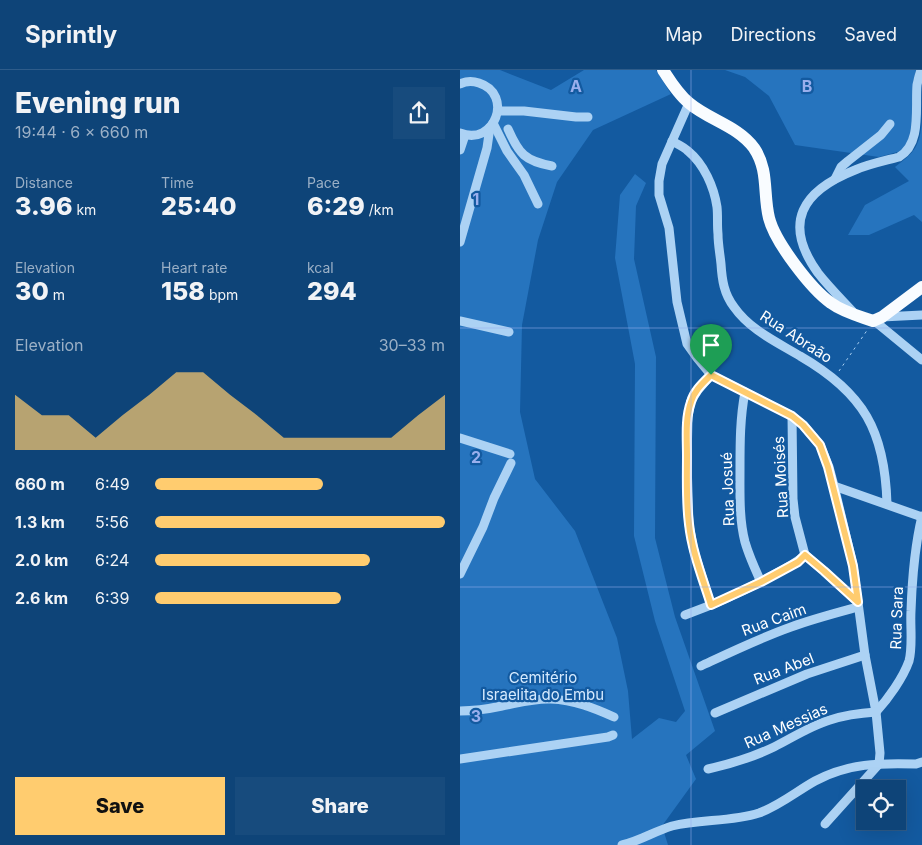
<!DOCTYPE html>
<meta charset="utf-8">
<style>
:root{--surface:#0e4478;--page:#174b7d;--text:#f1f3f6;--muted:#9bb0c6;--line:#2e5c8a;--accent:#ffcc6f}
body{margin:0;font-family:Inter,sans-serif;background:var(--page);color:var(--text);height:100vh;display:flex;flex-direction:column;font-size:19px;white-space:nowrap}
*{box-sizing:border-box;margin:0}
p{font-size:16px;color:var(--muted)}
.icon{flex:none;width:28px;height:28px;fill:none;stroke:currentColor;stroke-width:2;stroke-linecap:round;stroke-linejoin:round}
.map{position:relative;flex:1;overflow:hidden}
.sheet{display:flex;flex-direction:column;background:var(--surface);width:460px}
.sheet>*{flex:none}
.fabs{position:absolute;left:396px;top:710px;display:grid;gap:10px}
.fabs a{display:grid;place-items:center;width:50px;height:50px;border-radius:0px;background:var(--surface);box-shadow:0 5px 20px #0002,0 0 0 1px var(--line);font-size:25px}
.pin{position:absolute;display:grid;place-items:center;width:42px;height:42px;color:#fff;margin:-51px -21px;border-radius:50% 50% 50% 0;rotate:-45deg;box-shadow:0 0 5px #0007}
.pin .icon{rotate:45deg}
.round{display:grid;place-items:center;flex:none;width:52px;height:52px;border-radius:0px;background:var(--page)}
.overview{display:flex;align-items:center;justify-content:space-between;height:85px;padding:0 15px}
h1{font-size:28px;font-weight:800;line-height:38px}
.figures{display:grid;grid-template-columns:repeat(3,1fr);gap:8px;height:85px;padding:5px 15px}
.figures div{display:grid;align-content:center}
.figures b{font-size:25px;font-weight:800}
.figures small{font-size:14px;font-weight:400}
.figures p{font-size:14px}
.chart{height:140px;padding:10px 15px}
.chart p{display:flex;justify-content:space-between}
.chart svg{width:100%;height:90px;margin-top:5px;fill:var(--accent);opacity:.7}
.cta{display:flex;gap:10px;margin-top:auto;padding:10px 15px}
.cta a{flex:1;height:58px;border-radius:0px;background:var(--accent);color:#111;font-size:20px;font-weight:800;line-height:58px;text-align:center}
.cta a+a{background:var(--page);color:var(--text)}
ul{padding:0 15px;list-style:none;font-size:16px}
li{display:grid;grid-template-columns:80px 60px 1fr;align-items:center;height:38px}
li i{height:12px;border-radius:6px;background:var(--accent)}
header{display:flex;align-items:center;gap:30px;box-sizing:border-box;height:70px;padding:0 25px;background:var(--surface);border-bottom:1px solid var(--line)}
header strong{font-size:24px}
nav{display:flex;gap:28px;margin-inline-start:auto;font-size:18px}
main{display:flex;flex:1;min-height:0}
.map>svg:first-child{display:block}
</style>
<header>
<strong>Sprintly</strong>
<nav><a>Map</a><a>Directions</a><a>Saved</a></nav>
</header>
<main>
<section class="sheet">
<div class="overview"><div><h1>Evening run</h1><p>19:44 · 6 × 660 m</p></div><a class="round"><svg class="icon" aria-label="share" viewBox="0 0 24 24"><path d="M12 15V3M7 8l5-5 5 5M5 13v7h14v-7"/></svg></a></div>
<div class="figures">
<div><p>Distance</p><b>3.96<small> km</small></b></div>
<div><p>Time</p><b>25:40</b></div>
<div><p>Pace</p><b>6:29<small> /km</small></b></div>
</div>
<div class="figures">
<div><p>Elevation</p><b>30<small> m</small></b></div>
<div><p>Heart rate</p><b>158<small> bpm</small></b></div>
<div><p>kcal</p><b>294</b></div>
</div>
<div class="chart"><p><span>Elevation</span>30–33 m</p>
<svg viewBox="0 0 160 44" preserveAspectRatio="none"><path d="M0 44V17L10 27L20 27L30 38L40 27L50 17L60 6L70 6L80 17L90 27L100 38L110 38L120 38L130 38L140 38L150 27L160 17V44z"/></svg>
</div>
<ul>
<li><b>660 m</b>6:49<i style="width:58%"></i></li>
<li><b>1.3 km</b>5:56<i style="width:100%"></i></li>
<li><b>2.0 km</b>6:24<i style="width:74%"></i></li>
<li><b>2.6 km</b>6:39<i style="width:64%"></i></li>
</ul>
<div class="cta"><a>Save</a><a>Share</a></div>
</section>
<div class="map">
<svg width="462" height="775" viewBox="0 0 462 775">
<rect width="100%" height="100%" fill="#135aa0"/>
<!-- green -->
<g fill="#2674be">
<path d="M0,0H40L91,20L124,0H196L211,24L133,60L97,112L78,170L62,255L60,342L75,409L115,461L157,568L168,621L172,669L199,648L216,652L225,641L195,551L174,466L175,294L155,188L160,125L175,104L186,113L176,136L174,189L196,287L195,468L215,547L255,661L226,685L236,709L202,756L208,775H0Z"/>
<path d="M265,0H456L453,13V38L452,54L447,75L441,81L419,87L335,75L309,26L285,7Z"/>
<path d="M462,50V152L454,145L409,165H388L405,135L449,111L435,97C455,82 460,76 462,50Z"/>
</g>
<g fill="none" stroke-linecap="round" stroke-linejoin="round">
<!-- path -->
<path stroke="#acd2f4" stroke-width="1" stroke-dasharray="2.5 4" stroke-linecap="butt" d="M379,301L408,259"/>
<!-- minor -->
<g stroke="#acd2f4" stroke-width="9">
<path d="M0,14C6,11 13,11 19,13C54,24 35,77 0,63"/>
<path d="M229,33L202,94L199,111V125L209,158L217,232L227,274L237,288L251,305L332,346L343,355L360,375L369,397L374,416L393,495L405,585L416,642L420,683L419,694"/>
<path d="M38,41H64L116,47H128"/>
<path d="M33,53L47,81L64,105L78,134"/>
<path d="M48,59C59,84 65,91 92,96"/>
<path d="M212,71C217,74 224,77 228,81C244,94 254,117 257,137C258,146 257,155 258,164C258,174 260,184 261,194C262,210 264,224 274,237C290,260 317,272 340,286C404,323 425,361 427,434"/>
<path d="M0,80L5,65"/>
<path d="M375,109L381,97L388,91L421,65L430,54"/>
<path d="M0,172L27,78L30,57"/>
<path d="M394,243C382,230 369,217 358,203C322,153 342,121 395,100C409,94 424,91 439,87C462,74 455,38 457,15C458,10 459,5 461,0"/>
<path d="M422,247L462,245"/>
<path d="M0,251L49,262"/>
<path d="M413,251L417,253L462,290"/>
<path d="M251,305L238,320L231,331L228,346L227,392L229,455L234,481L251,535"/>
<path d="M285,322C280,348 280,373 280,399C280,423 279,449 285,472C289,486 295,499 301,512"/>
<path d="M332,346L333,429L335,447L345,485L364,501L398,532"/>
<path d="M0,368L50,384"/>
<path d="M374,416L462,447"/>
<path d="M0,504L23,457L34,428L51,393"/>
<path d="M225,545C255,534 284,521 311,506C323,500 335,494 345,485"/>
<path d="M241,596C271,582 300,568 331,557C353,549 376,543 398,537"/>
<path d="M0,641C14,641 28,639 42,636C58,633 75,628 91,629C114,630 134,638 154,647"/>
<path d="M416,642C428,629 443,608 449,591C453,576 450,556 451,541C452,511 455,475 462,446"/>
<path d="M255,643L347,604L405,585"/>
<path d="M0,689L148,667L153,665"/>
<path d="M248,699C271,694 293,687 314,677C332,668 350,656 370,650C385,645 401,643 416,642"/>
<path d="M365,754L419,694"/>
<path d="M162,775C180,771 195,761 212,756C241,749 271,752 299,743C319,736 337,721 355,711C389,693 419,693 456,694L462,692"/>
</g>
<!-- major -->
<path stroke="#f9fcff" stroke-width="12" d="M203,0C210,11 218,24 229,33C249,50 278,56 294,78C309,100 303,124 309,148C315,172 351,219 371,233C383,242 399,246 413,251L422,247L462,217"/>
</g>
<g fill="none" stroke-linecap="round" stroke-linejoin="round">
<defs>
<path id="route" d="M251,305L332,346L343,355L360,375L368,397L393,496L398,532L364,501L345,485L338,492L301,512L251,535C243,509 232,482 229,454C226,432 227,408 227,386C227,368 225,349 231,332C234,321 243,313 251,305Z"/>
</defs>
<!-- route casing -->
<use href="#route" stroke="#fff" stroke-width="10"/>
<!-- route -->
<use href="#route" stroke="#ffcc6f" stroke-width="6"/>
</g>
<!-- grid -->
<path fill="none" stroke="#99afed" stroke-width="1" stroke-opacity="0.55" d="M231,0V775M0,258H462M0,517H462"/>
<g text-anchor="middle" stroke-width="4.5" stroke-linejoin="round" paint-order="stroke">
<!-- street labels -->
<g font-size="15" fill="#fff" stroke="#135aa0">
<text transform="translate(336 267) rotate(33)" y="5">Rua Abraão</text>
<text transform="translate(321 407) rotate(-93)" y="5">Rua Moisés</text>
<text transform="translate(268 419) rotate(-92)" y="5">Rua Josué</text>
<text transform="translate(437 548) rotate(-88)" y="5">Rua Sara</text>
<text transform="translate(314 550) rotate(-20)" y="5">Rua Caim</text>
<text transform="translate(324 599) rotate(-21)" y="5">Rua Abel</text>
<text transform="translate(326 656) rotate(-24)" y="5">Rua Messias</text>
</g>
<!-- park labels -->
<g font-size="15" fill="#d5eafe" stroke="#135aa0">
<text x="83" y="613">Cemitério<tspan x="83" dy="17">Israelita do Embu</tspan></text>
</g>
</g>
<g font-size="16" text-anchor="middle" font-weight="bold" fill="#99afed" stroke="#135aa0" stroke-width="4.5" stroke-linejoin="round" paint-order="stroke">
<text x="116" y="22">A</text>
<text x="347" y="22">B</text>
<text x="16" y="135">1</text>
<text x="16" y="393">2</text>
<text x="16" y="652">3</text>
</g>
</svg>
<div class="fabs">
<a><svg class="icon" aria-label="locate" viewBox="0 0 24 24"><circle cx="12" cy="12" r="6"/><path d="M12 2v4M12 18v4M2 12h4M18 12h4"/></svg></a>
</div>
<div class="pin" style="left:251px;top:305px;background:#1e9e55"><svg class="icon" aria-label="arrive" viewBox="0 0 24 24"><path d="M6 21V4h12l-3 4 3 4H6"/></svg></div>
</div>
</main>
